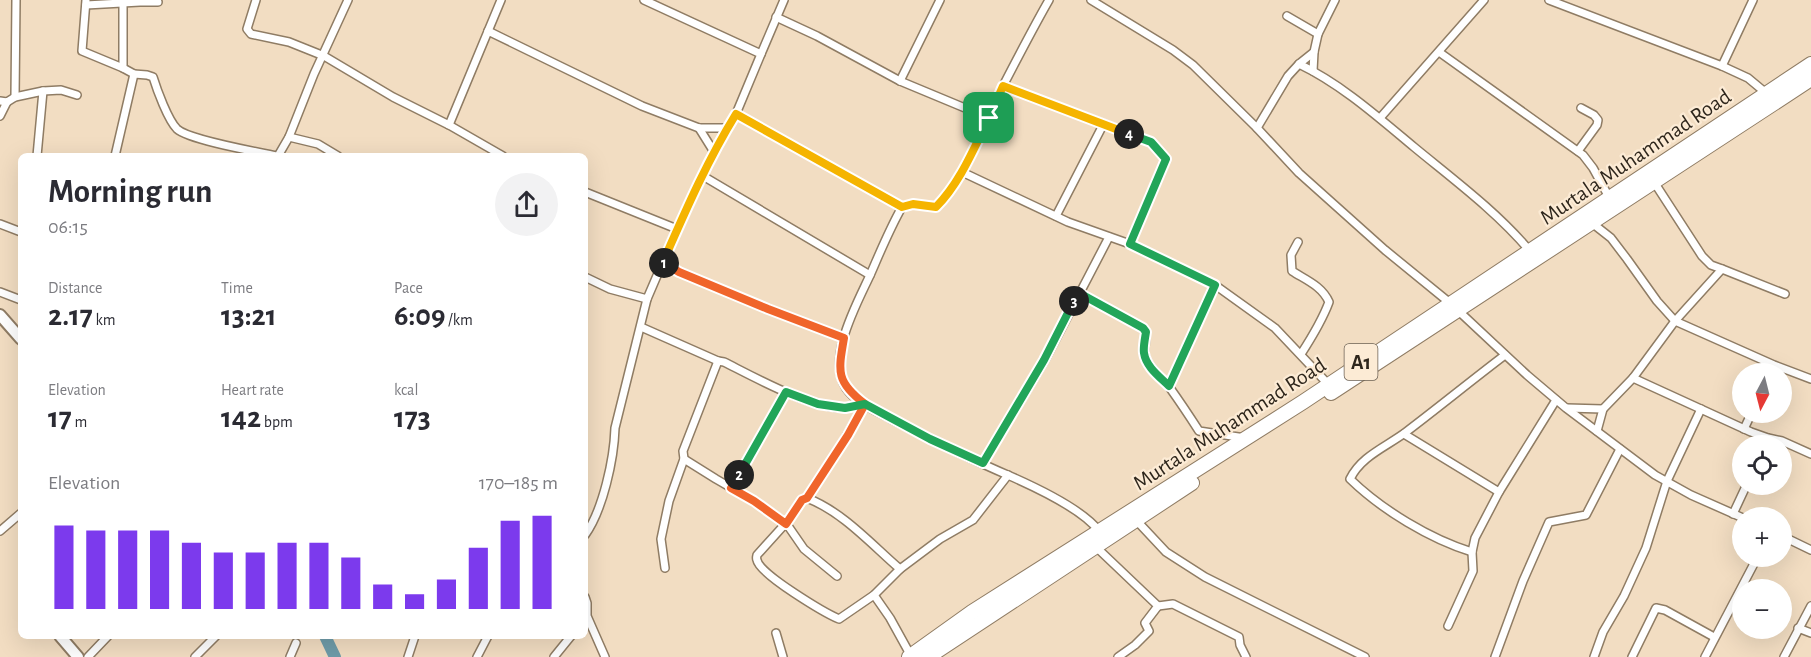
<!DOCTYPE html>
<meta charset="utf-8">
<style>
:root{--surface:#fff;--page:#f2f2f3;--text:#2b2b33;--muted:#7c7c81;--accent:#7c3aed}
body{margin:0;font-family:"Alegreya Sans",sans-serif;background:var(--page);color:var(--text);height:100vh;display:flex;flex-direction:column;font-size:22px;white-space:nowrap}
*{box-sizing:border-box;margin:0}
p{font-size:20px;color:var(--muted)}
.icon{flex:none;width:33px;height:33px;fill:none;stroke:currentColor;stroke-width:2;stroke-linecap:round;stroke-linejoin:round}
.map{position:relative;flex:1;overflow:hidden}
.sheet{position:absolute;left:18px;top:153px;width:570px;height:486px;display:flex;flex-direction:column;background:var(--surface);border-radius:9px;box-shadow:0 6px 24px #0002}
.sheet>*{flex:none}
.needle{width:39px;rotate:187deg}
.fabs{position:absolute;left:1732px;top:363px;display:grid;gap:12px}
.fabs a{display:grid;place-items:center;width:60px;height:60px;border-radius:50%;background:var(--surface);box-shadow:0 6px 24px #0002;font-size:30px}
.pin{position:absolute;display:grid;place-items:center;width:51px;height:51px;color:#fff;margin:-26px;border-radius:12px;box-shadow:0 3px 9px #0006}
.km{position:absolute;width:30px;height:30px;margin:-15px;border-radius:50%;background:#222;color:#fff;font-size:16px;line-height:30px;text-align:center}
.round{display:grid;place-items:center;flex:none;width:63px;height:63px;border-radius:32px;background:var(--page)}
.summary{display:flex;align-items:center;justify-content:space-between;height:102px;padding:0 30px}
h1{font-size:33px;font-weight:600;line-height:45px}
.figures{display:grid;grid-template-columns:repeat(3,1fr);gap:9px;height:102px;padding:6px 30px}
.figures div{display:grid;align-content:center}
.figures b{font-size:30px;font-weight:600}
.figures small{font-size:16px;font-weight:400}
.figures p{font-size:16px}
.chart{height:168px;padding:12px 30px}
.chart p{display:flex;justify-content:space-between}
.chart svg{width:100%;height:108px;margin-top:6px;stroke:var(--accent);stroke-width:6}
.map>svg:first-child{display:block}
</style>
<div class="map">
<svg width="1811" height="657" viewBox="0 0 1811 657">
<rect width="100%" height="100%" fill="#f2ddc2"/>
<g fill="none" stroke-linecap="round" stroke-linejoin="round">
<!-- river -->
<path stroke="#6f9ca9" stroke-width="12" d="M325,636L335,657"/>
<defs>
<g id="street">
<path d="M86,0L82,51L123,68"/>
<path d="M256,0L247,29L251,34L289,42L324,56L393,97L449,125L503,156"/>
<path d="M1049,0C1033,28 1018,57 1003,86C984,125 967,176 936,207L913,204L902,207C890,228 881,250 871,273C858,302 826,357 846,388C856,403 877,411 891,419C930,439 970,459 1010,476C1035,487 1083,510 1099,531"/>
<path d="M1091,0L1173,50L1193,65L1257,128L1299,173L1385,250L1450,303L1527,375L1566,408L1655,475L1691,495L1743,518"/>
<path d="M1549,0L1722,66L1748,78L1766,93"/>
<path d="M86,5L140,2H158L157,0"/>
<path d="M1287,16L1318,34"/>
<path d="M776,17L817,36L900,81L989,118"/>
<path d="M488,31L642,106L699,128H727"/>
<path d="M1439,52L1583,155L1593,168L1610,199"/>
<path d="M761,54L784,0"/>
<path d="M1299,64C1341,84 1378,117 1414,147C1454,180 1496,211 1530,251"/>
<path d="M1722,66L1753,0"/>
<path d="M1313,71L1314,52"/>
<path d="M134,74L147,75L153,77C157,90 168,120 177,129C189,140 258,152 277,156"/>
<path d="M900,81L940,0"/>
<path d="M1003,86L1151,142L1166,159L1130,244"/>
<path d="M15,97L16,0"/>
<path d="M0,101L7,102L15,97L43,91L61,90L77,95"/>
<path d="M736,114L902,207"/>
<path d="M0,116L7,102"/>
<path d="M1380,118L1484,0"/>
<path d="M449,125L501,0"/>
<path d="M699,128L714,152"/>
<path d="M1257,128L1288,76L1299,64L1314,52L1318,34L1335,0"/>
<path d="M289,137L318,144L338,156"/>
<path d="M1578,151L1597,125L1598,120L1594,115L1581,108"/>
<path d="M37,156L43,91"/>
<path d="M115,156L134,74L123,68V4"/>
<path d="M278,156L289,137L314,74L348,0"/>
<path d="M962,172L1068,222L1130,244L1215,285L1275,328L1328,384"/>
<path d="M703,176L870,275"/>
<path d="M585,192L677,229"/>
<path d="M1056,216L1103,125"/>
<path d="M1592,223L1611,238L1627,259L1657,301L1675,321L1774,365L1811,379"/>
<path d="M0,224L21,232"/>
<path d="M1298,242L1291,255L1292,271C1306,280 1322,286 1329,302C1322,321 1312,337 1301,354"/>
<path d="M663,262L679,272L768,309L844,338"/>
<path d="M1722,269L1785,294"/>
<path d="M585,277L610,289L647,299"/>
<path d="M0,292L21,300"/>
<path d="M1079,293L1143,328C1149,337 1142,349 1146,359C1152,371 1162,378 1170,388C1180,402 1190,417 1199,431L1245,438"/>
<path d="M641,327L718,361"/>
<path d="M1633,378L1751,432L1768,438L1782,441L1811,454"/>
<path d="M1169,386L1215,285"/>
<path d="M865,404L836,454L807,498L802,500L786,523L757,555C757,556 756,558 757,560C759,574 825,613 839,619L874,595L900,569L940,539L973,520L1008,475"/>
<path d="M1567,408L1603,409"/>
<path d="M1744,429L1752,412"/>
<path d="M1597,431L1603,409L1633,378L1675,321L1722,269L1711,265L1702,256L1654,182"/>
<path d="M1404,434L1499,492"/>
<path d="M684,459L716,479L754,501L786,523L804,549L837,576"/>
<path d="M983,463L1045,360L1109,237"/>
<path d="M731,488L786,392"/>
<path d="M807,498C843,512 871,544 900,569"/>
<path d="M1733,514L1747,484"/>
<path d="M1136,520L1166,552L1205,577L1365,657"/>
<path d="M0,531L21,513"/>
<path d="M585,535C603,510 614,459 615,428L647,299L677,229L714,152L736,114L761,54L644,0"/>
<path d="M1782,536L1811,550"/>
<path d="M1095,546L1158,606L1145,623L1149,631L1135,645L1118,657"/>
<path d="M1472,552C1430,539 1382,510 1350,479C1361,456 1386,447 1406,432C1439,407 1472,380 1505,355"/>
<path d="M665,568L661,539L669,501L684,459L683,451L718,361L724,362C754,377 813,410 846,408C852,407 859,405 865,404"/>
<path d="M874,595L890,618L911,656"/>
<path d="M585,597L587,603V616L605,657"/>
<path d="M1158,606L1173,604L1239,637L1240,645L1246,657"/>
<path d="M1448,626L1473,571L1472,552L1475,538L1499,492L1556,400"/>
<path d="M1798,628L1811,633"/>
<path d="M776,633L783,657"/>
<path d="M88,657L108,636"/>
<path d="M195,657L216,636"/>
<path d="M290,657L296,643"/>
<path d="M408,657L415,636"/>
<path d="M477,657L488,636"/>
<path d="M554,657L571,636"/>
<path d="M1495,657L1523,581L1549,522L1586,515L1620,449"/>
<path d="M1594,657L1603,632L1624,596L1646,548L1667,481L1701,409"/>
<path d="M1632,657L1656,608L1665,610L1714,637"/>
<path d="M1705,657L1758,556"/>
<path d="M1784,657L1811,606"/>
</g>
<g id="secondary">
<path d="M0,315L21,339"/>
<path d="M60,636L78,657"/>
</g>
<g id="highway">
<path d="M1331,393L1811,79"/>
<path d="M909,657L972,612L1303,402L1811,64"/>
<path d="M928,657L1192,483"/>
</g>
</defs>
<!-- street casing -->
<use href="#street" stroke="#8f7c64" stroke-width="10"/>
<!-- secondary casing -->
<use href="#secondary" stroke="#8f7c64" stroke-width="14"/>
<!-- highway casing -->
<use href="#highway" stroke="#8f7c64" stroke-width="16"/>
<!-- street -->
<use href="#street" stroke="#fff" stroke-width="7"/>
<!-- secondary -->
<use href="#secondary" stroke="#fff" stroke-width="10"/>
<!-- highway -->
<use href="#highway" stroke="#fff" stroke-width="14"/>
</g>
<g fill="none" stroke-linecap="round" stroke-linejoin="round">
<defs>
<path id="split-1" d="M664,263L663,262C685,212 707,161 736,114L902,207L913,204L936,207C960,183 974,148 989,118"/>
<path id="split-2" d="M664,263L679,272L768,309L844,338C838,372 836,382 865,404L848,435L807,498L802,500L786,524L754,501L731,488L739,475"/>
<path id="split-3" d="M739,475L786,392L818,404L845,408L865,404L930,439L983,463L1044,360L1074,301"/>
<path id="split-4" d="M1074,301L1079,293L1143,328L1146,332C1145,339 1143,347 1144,353C1146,367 1160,377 1169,386L1215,285L1130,244L1166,159L1151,142L1129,134"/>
<path id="split-5" d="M989,118L1003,86L1129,134"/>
</defs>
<!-- split-1 casing -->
<use href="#split-1" stroke="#fff" stroke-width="12"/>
<!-- split-2 casing -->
<use href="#split-2" stroke="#fff" stroke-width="12"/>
<!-- split-3 casing -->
<use href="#split-3" stroke="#fff" stroke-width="12"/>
<!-- split-4 casing -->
<use href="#split-4" stroke="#fff" stroke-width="12"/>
<!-- split-5 casing -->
<use href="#split-5" stroke="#fff" stroke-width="12"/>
<!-- split-1 -->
<use href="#split-1" stroke="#f5b400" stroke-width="8"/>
<!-- split-2 -->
<use href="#split-2" stroke="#f0652b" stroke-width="8"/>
<!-- split-3 -->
<use href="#split-3" stroke="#22a559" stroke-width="8"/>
<!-- split-4 -->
<use href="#split-4" stroke="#22a559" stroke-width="8"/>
<!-- split-5 -->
<use href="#split-5" stroke="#f5b400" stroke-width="8"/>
</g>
<g text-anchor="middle" stroke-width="4.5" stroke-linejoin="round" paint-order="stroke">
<!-- shield labels -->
<rect fill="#fcebd5" stroke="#6c6154" stroke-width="1.5" x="1344.5" y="344" width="33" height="36" rx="4.5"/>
<g font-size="21" font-weight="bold" fill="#2e261c">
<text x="1361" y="369">A1</text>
</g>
<!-- street labels -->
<g font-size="22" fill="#2e261c" stroke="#fcebd5">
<text transform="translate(1635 156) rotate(-34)" y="8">Murtala Muhammad Road</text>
<text transform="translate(1229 423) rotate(-33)" y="8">Murtala Muhammad Road</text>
</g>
</g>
</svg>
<div class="fabs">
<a><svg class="needle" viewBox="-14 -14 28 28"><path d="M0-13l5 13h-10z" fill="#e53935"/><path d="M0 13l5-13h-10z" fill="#7c7c81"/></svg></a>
<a><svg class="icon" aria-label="locate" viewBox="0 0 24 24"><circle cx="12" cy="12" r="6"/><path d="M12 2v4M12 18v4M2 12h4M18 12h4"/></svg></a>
<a>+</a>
<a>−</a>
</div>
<div class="pin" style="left:989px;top:118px;background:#1e9e55"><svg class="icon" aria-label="arrive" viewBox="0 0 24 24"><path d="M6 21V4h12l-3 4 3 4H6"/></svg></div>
<b class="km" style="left:664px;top:263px">1</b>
<b class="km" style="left:739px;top:475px">2</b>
<b class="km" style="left:1074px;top:301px">3</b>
<b class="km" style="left:1129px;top:134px">4</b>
<section class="sheet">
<div class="summary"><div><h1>Morning run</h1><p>06:15</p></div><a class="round"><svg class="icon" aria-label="share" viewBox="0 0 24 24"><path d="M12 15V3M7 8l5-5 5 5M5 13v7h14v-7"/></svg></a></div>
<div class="figures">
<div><p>Distance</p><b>2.17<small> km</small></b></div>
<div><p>Time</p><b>13:21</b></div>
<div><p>Pace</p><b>6:09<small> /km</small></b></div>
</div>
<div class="figures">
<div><p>Elevation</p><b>17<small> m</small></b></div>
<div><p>Heart rate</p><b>142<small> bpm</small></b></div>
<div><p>kcal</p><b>173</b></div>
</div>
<div class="chart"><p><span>Elevation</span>170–185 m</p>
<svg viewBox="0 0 160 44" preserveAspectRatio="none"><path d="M5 44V10M15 44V12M25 44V12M35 44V12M45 44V17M55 44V21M65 44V21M75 44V17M85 44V17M95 44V23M105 44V34M115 44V38M125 44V32M135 44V19M145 44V8M155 44V6"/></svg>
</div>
</section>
</div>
